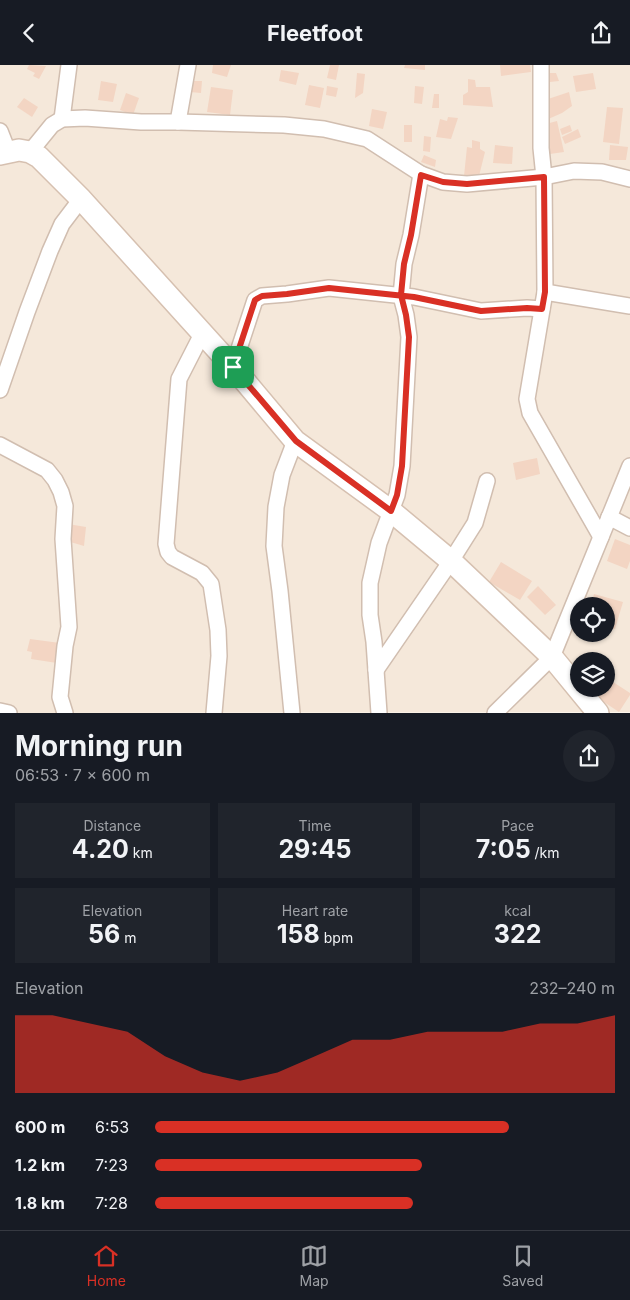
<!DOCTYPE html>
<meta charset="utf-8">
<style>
:root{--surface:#171b24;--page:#20242c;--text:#f1f3f6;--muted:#9ea1a6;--line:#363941;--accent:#d93025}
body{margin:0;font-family:Inter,sans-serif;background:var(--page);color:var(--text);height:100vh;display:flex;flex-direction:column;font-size:19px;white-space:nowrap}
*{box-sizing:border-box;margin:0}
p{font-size:16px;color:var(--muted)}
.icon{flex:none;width:28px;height:28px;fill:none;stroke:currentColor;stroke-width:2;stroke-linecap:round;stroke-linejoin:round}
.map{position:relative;height:648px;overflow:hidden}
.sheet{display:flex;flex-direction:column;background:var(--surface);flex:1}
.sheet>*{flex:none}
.tools{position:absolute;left:570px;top:532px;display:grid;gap:10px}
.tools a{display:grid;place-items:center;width:45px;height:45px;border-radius:50%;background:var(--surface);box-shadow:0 1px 4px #0004;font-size:25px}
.pin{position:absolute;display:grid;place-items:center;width:42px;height:42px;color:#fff;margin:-21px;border-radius:10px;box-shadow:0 2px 8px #0006}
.round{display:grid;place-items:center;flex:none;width:52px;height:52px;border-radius:26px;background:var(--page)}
.summary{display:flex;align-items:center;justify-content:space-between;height:85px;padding:0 15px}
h1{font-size:28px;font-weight:700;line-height:38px}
.figures{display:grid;grid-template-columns:repeat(3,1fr);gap:8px;height:85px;padding:5px 15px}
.figures div{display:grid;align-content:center;border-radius:0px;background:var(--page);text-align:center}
.figures b{font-size:25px;font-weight:700}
.figures small{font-size:14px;font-weight:400}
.figures p{font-size:14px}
.chart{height:140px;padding:10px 15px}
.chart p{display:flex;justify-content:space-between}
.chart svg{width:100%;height:90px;margin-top:5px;fill:var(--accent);opacity:.7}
ul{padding:0 15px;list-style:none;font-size:16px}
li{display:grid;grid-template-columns:80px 60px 1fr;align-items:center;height:38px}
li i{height:12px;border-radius:6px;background:var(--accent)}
header{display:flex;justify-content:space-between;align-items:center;height:65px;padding:0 15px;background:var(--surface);font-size:22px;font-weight:700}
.tabs{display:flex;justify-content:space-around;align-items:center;height:70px;border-top:1px solid var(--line);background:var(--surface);font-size:14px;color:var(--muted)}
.tabs a{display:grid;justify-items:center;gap:2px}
.tabs .active{color:var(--accent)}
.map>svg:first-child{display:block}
</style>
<header><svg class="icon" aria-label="back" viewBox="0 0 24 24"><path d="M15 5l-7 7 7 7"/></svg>Fleetfoot<svg class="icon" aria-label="share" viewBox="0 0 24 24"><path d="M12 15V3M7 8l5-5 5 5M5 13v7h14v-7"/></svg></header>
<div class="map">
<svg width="630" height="648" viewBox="0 0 630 648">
<rect width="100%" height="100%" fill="#fdf6ec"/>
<!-- residential -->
<path fill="#f5e8da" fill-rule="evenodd" d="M0,0H630V647L0,648ZM579,541H606V569H579ZM579,596H606V624H579Z"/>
<!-- building -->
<g fill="#f3d5c3">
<path d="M29,0L46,1L39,14L33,11L35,8L27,4Z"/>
<path d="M213,0H231L227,12L212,8Z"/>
<path d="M330,0H339L336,15L327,13Z"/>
<path d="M405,0H425V5L404,3Z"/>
<path d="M500,0H530L531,7L501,11Z"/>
<path d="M281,5L299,8L296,20L279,16Z"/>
<path d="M357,8L365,9L363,28L355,33Z"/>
<path d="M548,8H556L559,16L550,17Z"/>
<path d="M593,8L596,24L576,27L573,11Z"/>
<path d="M468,14L475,15L476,22H490L493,42L463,40V30L468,27Z"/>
<path d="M101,16L117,19L113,37L98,35Z"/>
<path d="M190,16H202L201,28L190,27Z"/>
<path d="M309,20L324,23L320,43L305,40Z"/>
<path d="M327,21L338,23L336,32L326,30Z"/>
<path d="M415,21L424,22L422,39L414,38Z"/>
<path d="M211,22L233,25L230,50L207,47Z"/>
<path d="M569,27L572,41L562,48L546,55L542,36Z"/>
<path d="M126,28L139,33L133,50L120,45Z"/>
<path d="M434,29H439V43H432Z"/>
<path d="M24,33L38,42L32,52L17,42Z"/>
<path d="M607,42L623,43L619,79L603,77Z"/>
<path d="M372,44L387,47L383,64L369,61Z"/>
<path d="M448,52L458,53L451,74L436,72L440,54L447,56Z"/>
<path d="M557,56L564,87L543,90L542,60Z"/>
<rect x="404" y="60" width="8" height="17"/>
<path d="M570,60L572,66L562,70L560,64Z"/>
<path d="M578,64L581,72L565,79L562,72Z"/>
<path d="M424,71L431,72L430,87L423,86Z"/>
<path d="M472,75L480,77V84L485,87L479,111H464L467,82L472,83Z"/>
<path d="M495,80L513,82L512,99L493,98Z"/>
<path d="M610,80L628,82L626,95H609Z"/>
<path d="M424,90L436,95L435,102L421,97Z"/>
<path d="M537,393L540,409L516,415L513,398Z"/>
<path d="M68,459L86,462L84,481L67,476Z"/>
<path d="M615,474L630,480V496L627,504L607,496Z"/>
<path d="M501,497L532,516L520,535L489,517Z"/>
<path d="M538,521L556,540L545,550L527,532Z"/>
<path d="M594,529L623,537L615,564L606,562V541H591Z"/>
<path d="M30,574L60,578L57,598L31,594L32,587L27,586Z"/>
<path d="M610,615L630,628V630L619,647L598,633L604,624H606V621Z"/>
</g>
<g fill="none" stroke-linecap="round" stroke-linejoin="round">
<defs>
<g id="street">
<path d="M541,0V83L544,112L545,227L527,334L530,348L601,472"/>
<path d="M62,54L69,0"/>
<path d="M178,57L188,0"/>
<path d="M0,66L9,89"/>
<path d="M30,87L52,60L62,54L85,53L141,57H178L284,60L324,64L367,74L421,109L443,117L467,119L544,112L574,106L602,107L630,114"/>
<path d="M545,227L630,241"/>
<path d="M202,269L179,314L166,479L168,487L172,492L202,508L211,519L218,565L219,591L214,648"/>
<path d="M233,302L255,235L262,231L287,229L329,223L414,232L481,246L527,243L542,244"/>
<path d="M0,325L27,247L50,186L62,159L81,134"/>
<path d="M0,380L47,405L55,415L61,427L65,441L63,474L69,562L65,581L60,632L65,648"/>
<path d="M609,452L630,463"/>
<path d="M376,605L451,496L475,458L487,416"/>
<path d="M0,646L9,648"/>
<path d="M292,648L280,526L274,481L276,442L282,410L295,376"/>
<path d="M379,648L374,577L370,550V518L379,478L397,430L402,401L409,272L406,250L401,231L404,199L411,170L421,109"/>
<path d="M495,648L552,592L630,401"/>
</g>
<path id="secondary" d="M0,89L19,85L30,87L39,92L81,134L233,302L295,376L391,446L451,496L552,592L598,648"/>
</defs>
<!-- street casing -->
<use href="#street" stroke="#d1beb0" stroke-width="18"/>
<!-- secondary casing -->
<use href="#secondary" stroke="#d6c0b0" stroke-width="24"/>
<!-- street -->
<use href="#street" stroke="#fff" stroke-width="15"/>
<!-- secondary -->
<use href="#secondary" stroke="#fff" stroke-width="21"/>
</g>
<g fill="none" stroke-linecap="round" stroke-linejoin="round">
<defs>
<path id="route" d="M233,302L255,235L262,231L287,229L329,223L414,232L481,246L527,243L542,244L545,227L544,112L467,119L443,117L421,110L411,170L404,199L401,230L406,250L409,272L402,401L397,430L391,446L296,376L233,302"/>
</defs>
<!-- route casing -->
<use href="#route" stroke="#fff" stroke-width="10"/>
<!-- route -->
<use href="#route" stroke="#d93025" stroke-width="6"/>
</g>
</svg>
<div class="tools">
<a><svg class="icon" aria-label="locate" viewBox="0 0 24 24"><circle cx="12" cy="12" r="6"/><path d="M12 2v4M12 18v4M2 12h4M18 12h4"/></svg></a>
<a><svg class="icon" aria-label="layers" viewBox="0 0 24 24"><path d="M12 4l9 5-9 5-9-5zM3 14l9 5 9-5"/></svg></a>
</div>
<div class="pin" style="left:233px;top:302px;background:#1e9e55"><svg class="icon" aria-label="arrive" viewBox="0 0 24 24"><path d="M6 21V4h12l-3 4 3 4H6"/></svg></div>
</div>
<section class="sheet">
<div class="summary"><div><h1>Morning run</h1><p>06:53 · 7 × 600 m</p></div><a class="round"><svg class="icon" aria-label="share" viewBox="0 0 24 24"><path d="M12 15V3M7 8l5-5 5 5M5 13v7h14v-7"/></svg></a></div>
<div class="figures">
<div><p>Distance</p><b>4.20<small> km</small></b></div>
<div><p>Time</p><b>29:45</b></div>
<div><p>Pace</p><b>7:05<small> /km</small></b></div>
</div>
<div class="figures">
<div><p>Elevation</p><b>56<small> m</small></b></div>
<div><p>Heart rate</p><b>158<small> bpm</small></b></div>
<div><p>kcal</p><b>322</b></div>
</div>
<div class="chart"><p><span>Elevation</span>232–240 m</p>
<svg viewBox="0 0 160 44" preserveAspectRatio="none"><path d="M0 44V6L10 6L20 10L30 14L40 26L50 34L60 38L70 34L80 26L90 18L100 18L110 14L120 14L130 14L140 10L150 10L160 6V44z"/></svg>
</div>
<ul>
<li><b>600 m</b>6:53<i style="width:77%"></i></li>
<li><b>1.2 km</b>7:23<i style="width:58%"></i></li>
<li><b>1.8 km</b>7:28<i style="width:56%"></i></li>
</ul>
</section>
<nav class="tabs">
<a class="active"><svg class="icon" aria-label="home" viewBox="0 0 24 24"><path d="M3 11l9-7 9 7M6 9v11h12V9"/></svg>Home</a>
<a><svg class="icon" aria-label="map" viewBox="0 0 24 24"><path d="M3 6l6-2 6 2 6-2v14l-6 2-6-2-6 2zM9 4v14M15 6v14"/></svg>Map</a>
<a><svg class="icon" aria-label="saved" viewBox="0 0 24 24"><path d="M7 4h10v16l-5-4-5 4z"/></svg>Saved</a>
</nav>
